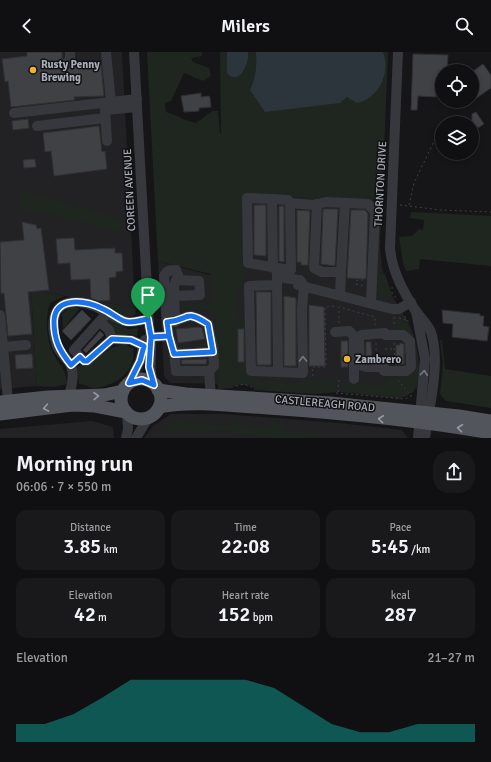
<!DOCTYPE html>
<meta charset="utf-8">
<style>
:root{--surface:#101012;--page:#19191b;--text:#f1f3f6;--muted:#9c9d9f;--line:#303032;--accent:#0f766e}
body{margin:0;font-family:Signika,sans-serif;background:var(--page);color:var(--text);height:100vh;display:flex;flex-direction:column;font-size:15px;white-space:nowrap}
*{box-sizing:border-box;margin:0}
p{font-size:13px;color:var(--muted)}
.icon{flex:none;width:22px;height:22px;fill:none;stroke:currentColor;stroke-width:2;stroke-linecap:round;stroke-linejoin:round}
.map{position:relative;height:386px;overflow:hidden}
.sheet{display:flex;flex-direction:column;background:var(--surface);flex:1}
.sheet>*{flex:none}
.tools{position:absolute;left:435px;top:12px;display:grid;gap:8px}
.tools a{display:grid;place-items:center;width:44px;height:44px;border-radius:50%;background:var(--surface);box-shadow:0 2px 6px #0003,0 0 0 1px var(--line);font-size:20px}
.pin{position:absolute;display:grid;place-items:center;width:34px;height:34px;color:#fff;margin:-41px -17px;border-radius:50% 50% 50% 0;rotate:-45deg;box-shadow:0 0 4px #0007}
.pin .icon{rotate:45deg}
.round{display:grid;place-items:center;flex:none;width:42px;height:42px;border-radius:16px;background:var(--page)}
.overview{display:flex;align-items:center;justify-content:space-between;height:68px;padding:0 16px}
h1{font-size:22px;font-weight:600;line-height:30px}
.stats{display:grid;grid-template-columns:repeat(3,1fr);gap:6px;height:68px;padding:4px 16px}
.stats div{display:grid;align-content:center;border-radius:10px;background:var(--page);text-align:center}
.stats b{font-size:20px;font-weight:600}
.stats small{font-size:11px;font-weight:400}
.stats p{font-size:11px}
.chart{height:112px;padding:8px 16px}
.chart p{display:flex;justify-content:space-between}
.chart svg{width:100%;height:72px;margin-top:4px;fill:var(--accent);opacity:.7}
header{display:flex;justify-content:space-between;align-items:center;height:52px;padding:0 16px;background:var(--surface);font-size:18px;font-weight:600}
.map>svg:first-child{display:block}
</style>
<header><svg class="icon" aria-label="back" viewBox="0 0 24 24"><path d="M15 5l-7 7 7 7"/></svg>Milers<svg class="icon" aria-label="search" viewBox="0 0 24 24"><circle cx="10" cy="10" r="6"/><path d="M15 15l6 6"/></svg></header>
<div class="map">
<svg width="491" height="386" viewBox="0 0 491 386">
<rect width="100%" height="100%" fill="#161618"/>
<!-- built -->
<g fill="#222225">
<path d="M0,0H122L135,256L31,238L37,334L0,337Z"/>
<path d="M242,143L382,149L380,196L382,217L390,240L409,272L418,306L417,335L404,345H401V347L330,339L225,332L170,331L164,324L158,209L243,232Z"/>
<path d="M171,362H224L339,371L402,378L408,386H144L153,374Z"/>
<path d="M92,369L113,375L114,386H0V377Z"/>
</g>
<!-- green -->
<g fill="#1e261f">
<path d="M147,0H202V4L191,6L193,10L209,16L211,24L203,29L184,21L171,49L165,51L166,60C177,63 185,69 196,71L212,59H218L220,82H221L220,0H388L382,149L322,147L312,148L311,146L242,143L244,235L237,234L238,265L246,267L255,329L274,331L276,325H281V331L300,332L301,327L306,322L307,328L337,330L336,340L314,342L255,338L251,333L242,330L232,336L218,337L215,262L208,257H177L176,254L207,252L211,250L210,222L158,209Z"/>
<path d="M20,137L122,168V173L118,179H113L51,162L22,158Z"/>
<path d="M411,160L491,164V214L420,207L419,217L407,219V221L403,211L399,185L412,184L419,177L423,178L424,168L410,166Z"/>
<path d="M375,222H385L392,243L388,248L381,249L375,247Z"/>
<path d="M31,238L65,244L50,251C45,265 46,288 53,301C60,315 66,316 67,332L54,335L37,334Z"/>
<path d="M97,249L135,256L136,262L127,266Z"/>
<path d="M70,255H77L79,257L63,277L62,262Z"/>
<path d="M108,266L128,277L138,276L137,284L129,282L115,285L104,267Z"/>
<path d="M395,267L409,272C417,288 426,329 411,342L396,323L406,321L412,293L395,275Z"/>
<path d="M440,288H442L445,317L491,324V356L446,349L440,342L443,312Z"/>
<path d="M124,292L133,296C138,319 114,335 94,336C89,336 85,332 79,332L77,314L88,312L111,296Z"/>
<path d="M387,325L396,326L409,343L403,345L340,339V330L381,334L387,329Z"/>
<path d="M233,368C242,372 252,380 263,377C269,375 274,372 281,371L285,375L282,379L323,381L322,386H274L237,382L233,379H170L168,377L171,369L230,374Z"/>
</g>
<!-- water -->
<g fill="#2c353c">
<path d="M227,0H248C250,10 239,35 227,21Z"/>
<path d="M256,0H383C391,20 379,47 357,51L347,45L340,51L265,60L250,38C256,25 257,14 256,0Z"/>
</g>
<!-- building -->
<g fill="#404145" stroke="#303034">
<path d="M27,0H62V6L57,13L58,17L63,19L71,15L101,12L104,44L74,45L75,48L11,55L8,29L5,30L2,7L27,4Z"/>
<path d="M413,2L448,3L447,19H442V33H436V45L418,44L417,58H411Z"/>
<path d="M483,12L491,23V36L462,56L458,49H472V20Z"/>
<path d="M201,41V45L209,44L210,46L211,55L199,56V59L184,60L181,44Z"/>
<path d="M476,60L484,72L478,76L477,74L472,78V62Z"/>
<path d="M28,67L29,76L13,78L12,69Z"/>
<path d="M99,74L102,100L105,99L107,117L54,124L51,99L45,100L43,81Z"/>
<path d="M35,107L36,115L24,116L23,108Z"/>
<path d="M254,153H266V204L254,203Z"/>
<path d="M279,154H284V210L279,209Z"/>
<path d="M323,157H338L335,214L321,212Z"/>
<path d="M297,158L310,159L308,213H301V210H297Z"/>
<path d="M351,158H365L368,162L366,227L347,226Z"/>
<path d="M22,170L36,173L37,177L41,176L49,238L28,240L32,282L8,284L4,241L1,242L0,190L24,188Z"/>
<path d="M74,186L75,198L115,196V201H122L123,219L116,220V225L109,226L110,248L98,249L91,246L90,227L71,228L70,211L58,212L56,187Z"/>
<path d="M256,240H271V313H257Z"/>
<path d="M284,244L296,246V314H284Z"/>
<path d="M309,253L324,255L325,314H309Z"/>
<path d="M82,258L91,267L71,288L62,279Z"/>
<path d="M442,258L480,262V264H484L483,274L489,275L487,289L452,285L453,272L443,271Z"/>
<path d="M199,275L202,276L205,287L178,291L176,277Z"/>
<rect x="238" y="277" width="6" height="33"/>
<path d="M100,279L104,283L86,301L83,298Z"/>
<rect x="341" y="289" width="7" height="26"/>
<path d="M366,290H371L372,308H366Z"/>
<path d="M400,291L404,292V312H396V293H400Z"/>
<path d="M32,302L33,316L16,317L15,303Z"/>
<path d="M207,307L206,312H182L181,308Z"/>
</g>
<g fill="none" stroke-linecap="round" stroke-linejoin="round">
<!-- path -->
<g stroke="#3d3f44" stroke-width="1" stroke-dasharray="2 3" stroke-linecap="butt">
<path d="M400,153L441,158L491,160"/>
<path d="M409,153L414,131L438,81"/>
<path d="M363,228H357L356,232L363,234"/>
<path d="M392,235V241L398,248"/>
<path d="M405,264L406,268L410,270"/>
<path d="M394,265V274"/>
<path d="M399,266L406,268"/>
<path d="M339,271V255L375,265V273"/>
<path d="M80,279L93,263"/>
<path d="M376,291V305"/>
<path d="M394,291L395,310"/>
<path d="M385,297H394"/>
<path d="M313,324L312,315H326L325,255L334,254"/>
<path d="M398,328L411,344"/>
<path d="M236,334L244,332L252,335"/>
<path d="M338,340L339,326"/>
<path d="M336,341L405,347L413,343"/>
</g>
<!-- minor -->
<g stroke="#37383d" stroke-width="10">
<path d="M134,0L149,274C155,295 146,311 154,333"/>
<path d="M398,0L390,196C392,219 403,239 415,258C420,265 427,271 431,280C441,310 429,355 425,386"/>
<path d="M63,13L70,8V0"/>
<path d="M111,50L137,47"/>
<path d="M14,61L111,50L106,0"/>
<path d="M37,74L105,66"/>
<path d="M107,89L105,58L137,55"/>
<path d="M272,147L288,148L290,151"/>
<path d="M317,152L314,216L322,220H341L345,151"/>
<path d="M273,216L272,147L247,146L248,211L277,216V223"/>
<path d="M277,216L291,218L290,151L313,153L326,150L368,152L375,160L371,251"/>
<path d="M277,233L249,234L251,319L278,320L277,233V225L300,228L304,234L302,257L303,321L278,320"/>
<path d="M298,233L392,257H399L411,250"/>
<path d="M340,243L341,220"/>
<path d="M174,244L200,243L199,229L177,228"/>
<path d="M416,259L425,307L418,386"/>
<path d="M108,260L74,298L84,309H87L112,287L131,288L144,294"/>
<path d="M0,263L3,295"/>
<path d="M100,270L109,278L112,287"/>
<path d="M167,270L164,224C167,218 170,218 176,218L178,223L174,234L175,270"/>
<path d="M335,280L349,279L354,284V327"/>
<path d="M169,284L174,299L176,319H209"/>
<path d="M151,285L169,284L167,270C189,269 184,256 208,272L213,296L214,314L209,319L211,344"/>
<path d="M174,302L213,300"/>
<path d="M384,315H366L360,313L359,286L361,283L385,281"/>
<path d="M384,319H406L411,315L410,289L403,283H385"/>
<path d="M129,331L140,309L145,288"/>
<path d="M69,344C71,335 75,324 71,314C68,306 60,302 57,294C50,273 51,248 79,250C97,252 108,263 124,269C131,272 141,268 148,267"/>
<path d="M8,349L3,295L26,293"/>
<path d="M126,386L128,377L127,362"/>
<path d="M136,386L148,366"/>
</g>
<!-- major -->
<g stroke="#53555c" stroke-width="13">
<circle cx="141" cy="347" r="20"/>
<path d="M158,338L186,342L330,351L459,364L491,369"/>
<path d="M0,350L48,345L104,343L123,339"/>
<path d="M159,355C194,348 232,354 268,356C341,361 419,368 491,381"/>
<path d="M0,362L72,353L95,354L126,360"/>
</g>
</g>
<!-- one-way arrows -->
<defs><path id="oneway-chevron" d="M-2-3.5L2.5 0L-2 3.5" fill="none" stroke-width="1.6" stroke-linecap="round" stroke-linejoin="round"/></defs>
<g stroke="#757881">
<use href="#oneway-chevron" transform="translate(303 307) rotate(-91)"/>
<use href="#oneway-chevron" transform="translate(424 321) rotate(-85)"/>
</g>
<g stroke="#979ba6">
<use href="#oneway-chevron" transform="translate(96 344) rotate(-1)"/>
<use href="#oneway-chevron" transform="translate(46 356) rotate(170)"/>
<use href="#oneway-chevron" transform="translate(381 367) rotate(-174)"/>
<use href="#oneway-chevron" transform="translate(460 376) rotate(-173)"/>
</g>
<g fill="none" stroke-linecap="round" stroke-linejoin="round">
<defs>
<path id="route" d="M148,267C141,268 131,272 124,269C117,266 110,260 103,257C87,249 55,243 54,269C54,288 59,298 71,313L80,305L84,309H87L112,287L131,288L144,294L140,309L129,331L142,328L154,333L149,315L151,285L169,284L174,302L213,300L208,272C184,256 189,269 167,270L169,284H167L151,285L148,267"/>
</defs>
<!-- route casing -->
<use href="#route" stroke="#fff" stroke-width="8"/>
<!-- route -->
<use href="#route" stroke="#1a73e8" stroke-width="5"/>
</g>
<!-- markers -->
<g fill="#f2b134" stroke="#111113" stroke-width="1.5">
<circle cx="33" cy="18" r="4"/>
<circle cx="347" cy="307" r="4"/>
</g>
<g text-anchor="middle" stroke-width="3" stroke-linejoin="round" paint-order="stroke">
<!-- poi labels -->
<g font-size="11" font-weight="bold" fill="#a8adb8" stroke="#111113" text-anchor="start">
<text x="41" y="16">Rusty Penny<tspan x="41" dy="13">Brewing</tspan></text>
<text x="355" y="311">Zambrero</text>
</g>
<!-- street labels -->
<g font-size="11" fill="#a8adb8" stroke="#111113">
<text transform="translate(380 132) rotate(-87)" y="4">THORNTON DRIVE</text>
<text transform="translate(129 138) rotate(-93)" y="4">COREEN AVENUE</text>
<text transform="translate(325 351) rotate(5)" y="4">CASTLEREAGH ROAD</text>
</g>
</g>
</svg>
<div class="tools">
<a><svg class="icon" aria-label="locate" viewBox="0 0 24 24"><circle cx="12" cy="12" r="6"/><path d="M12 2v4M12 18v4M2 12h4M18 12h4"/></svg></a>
<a><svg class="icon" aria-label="layers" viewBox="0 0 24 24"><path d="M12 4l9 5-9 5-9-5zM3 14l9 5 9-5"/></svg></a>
</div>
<div class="pin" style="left:148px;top:267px;background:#1e9e55"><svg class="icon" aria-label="arrive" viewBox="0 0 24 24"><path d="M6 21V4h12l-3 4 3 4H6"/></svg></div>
</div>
<section class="sheet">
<div class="overview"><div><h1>Morning run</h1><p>06:06 · 7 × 550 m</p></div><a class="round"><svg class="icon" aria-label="share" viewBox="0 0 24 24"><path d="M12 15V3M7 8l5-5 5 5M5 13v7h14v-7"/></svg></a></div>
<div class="stats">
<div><p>Distance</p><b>3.85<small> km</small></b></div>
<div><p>Time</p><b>22:08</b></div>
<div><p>Pace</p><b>5:45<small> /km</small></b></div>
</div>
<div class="stats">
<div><p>Elevation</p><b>42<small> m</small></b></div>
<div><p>Heart rate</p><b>152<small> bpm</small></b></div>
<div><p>kcal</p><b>287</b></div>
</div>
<div class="chart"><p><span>Elevation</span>21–27 m</p>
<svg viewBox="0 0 160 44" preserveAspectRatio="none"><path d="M0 44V33L10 33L20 27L30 17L40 6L50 6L60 6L70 6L80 6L90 11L100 22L110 33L120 38L130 38L140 33L150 33L160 33V44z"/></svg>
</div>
</section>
